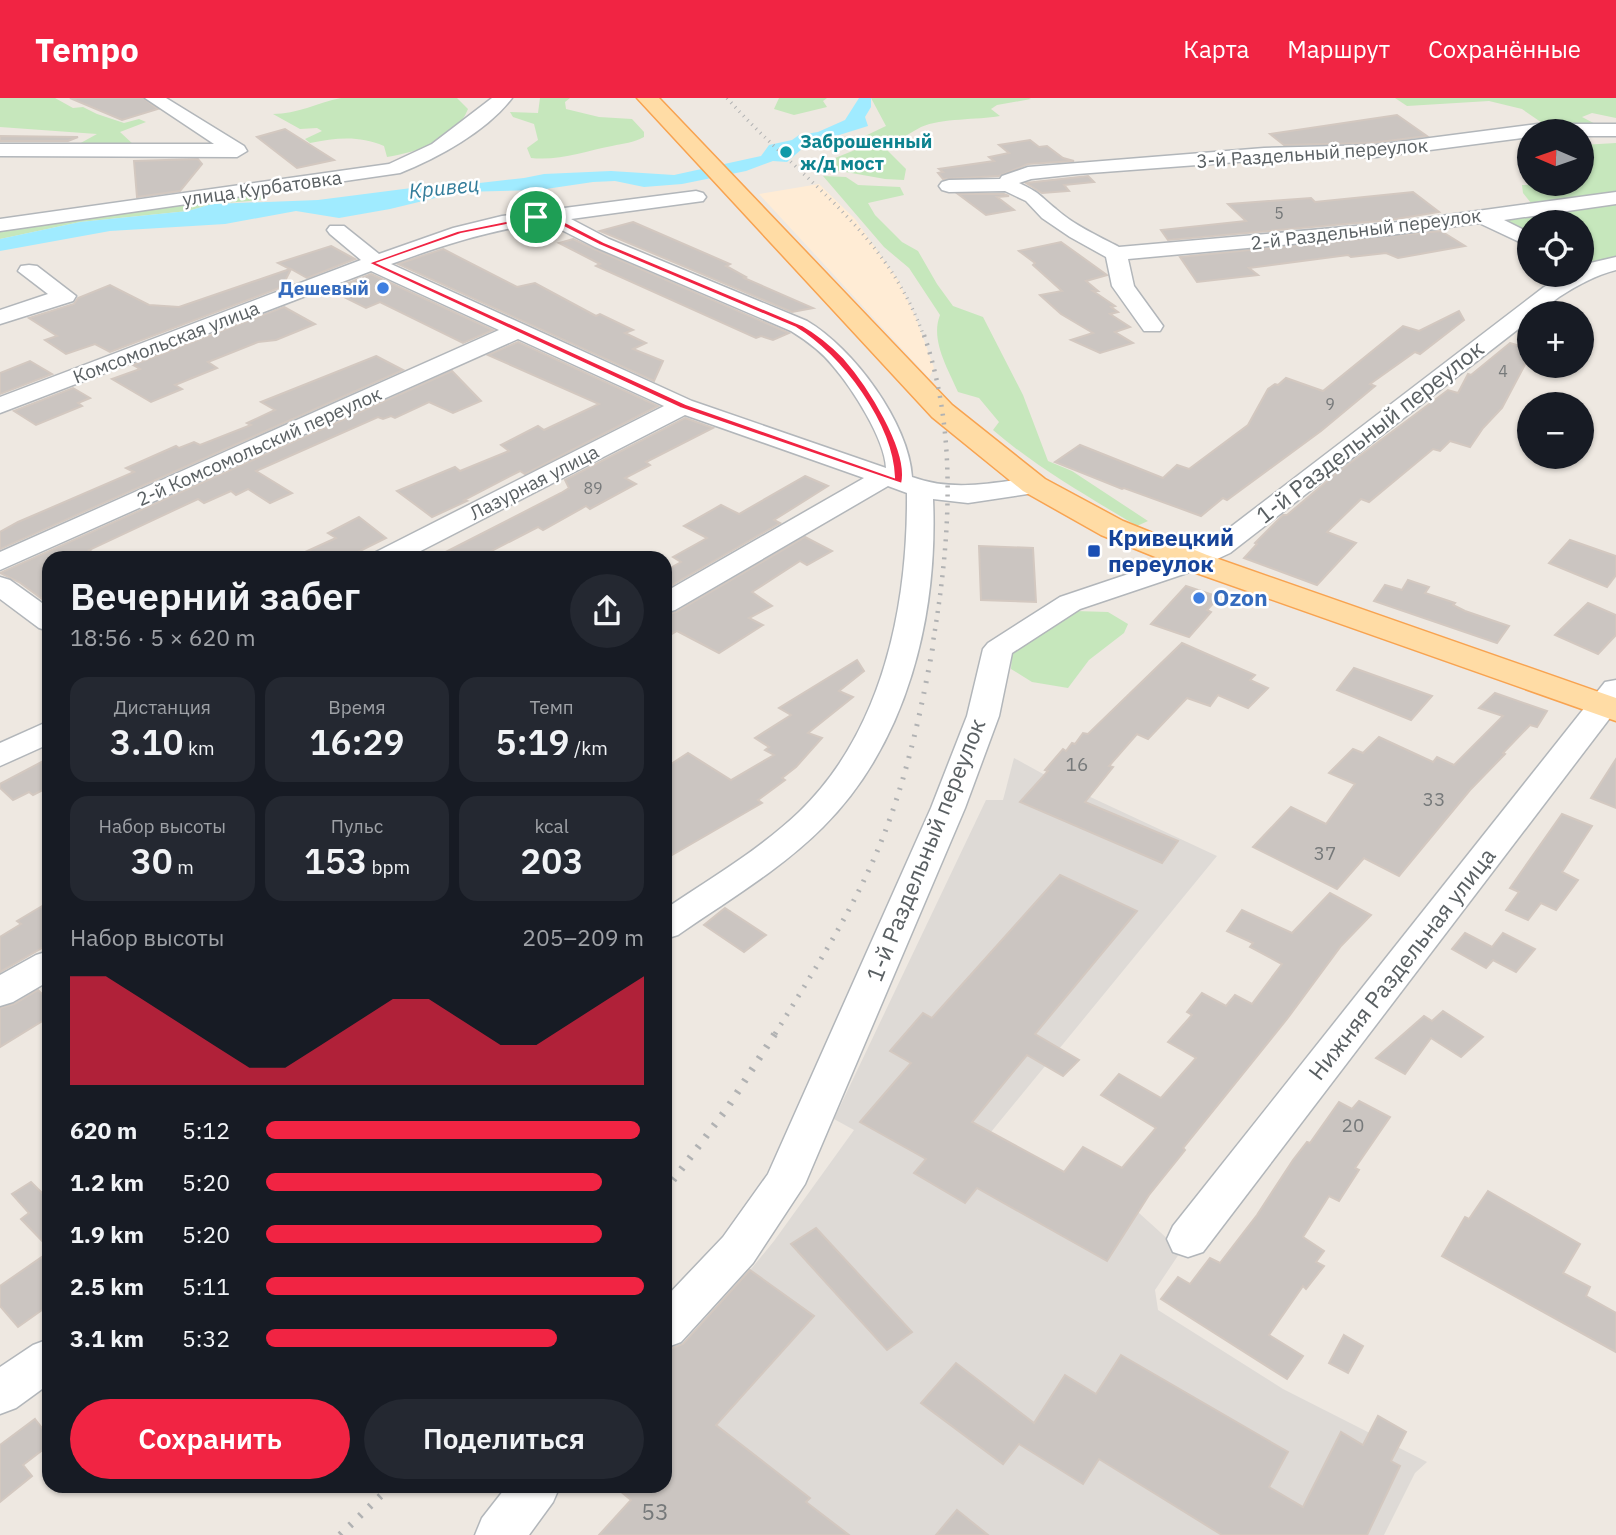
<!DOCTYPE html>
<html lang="ru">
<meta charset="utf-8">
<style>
:root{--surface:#171b24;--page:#242831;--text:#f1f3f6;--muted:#9ea1a6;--accent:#f12443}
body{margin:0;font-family:"IBM Plex Sans",sans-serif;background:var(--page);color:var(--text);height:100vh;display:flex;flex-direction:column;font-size:26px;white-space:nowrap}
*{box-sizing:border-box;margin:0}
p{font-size:23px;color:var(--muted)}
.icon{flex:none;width:38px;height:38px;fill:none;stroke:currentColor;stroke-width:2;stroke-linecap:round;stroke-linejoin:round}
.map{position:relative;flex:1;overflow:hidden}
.panel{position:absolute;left:42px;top:453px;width:630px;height:942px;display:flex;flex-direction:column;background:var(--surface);border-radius:21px;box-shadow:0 2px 5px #0004}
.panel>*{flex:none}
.needle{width:46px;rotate:272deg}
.buttons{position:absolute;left:1517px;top:21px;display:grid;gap:14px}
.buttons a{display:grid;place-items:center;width:77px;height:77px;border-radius:50%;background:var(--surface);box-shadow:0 2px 5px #0004;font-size:35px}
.pin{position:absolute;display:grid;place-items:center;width:60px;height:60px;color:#fff;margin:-30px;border:4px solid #fff;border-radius:50%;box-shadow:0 2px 7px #0007}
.round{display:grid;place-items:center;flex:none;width:74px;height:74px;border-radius:37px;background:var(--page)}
.head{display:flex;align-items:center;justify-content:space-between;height:119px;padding:0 28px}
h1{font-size:38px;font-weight:600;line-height:52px}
.metrics{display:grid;grid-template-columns:repeat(3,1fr);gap:10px;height:119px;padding:7px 28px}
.metrics div{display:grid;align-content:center;border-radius:18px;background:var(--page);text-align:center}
.metrics b{font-size:35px;font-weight:600}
.metrics small{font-size:19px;font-weight:400}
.metrics p{font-size:19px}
.chart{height:196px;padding:14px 28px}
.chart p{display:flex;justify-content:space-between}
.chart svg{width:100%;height:126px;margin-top:7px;fill:var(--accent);opacity:.7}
.button{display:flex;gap:14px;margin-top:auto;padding:14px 28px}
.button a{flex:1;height:80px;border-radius:42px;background:var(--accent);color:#fff;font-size:28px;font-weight:600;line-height:80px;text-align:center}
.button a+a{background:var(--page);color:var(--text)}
ul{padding:0 28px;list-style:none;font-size:23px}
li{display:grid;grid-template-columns:112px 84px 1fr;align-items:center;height:52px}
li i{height:18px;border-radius:9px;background:var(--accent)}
header{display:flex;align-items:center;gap:42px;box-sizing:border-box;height:98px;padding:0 35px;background:var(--accent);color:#fff}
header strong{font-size:33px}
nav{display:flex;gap:38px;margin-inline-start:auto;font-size:24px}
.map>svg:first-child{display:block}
</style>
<header>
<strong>Tempo</strong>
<nav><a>Карта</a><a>Маршрут</a><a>Сохранённые</a></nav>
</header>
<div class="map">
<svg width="1616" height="1437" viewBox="0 0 1616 1437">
<rect width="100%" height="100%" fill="#eee8e1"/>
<!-- commercial -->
<path fill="#ffecd5" d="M819,86L855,121L898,182L916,220L934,270L929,280L759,96Z"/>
<!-- industrial -->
<path fill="#dedad6" d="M1014,660L1056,683L1217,758L991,1034L1139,1115L1181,1153L1155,1192L1158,1212L1283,1291L1427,1364L1415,1375L1384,1437H714L665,1276L774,1143L854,1032L834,1021L986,702H1003Z"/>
<!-- green -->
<g fill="#c6e7bc">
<path d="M0,0H55L73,10L83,9L97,16L124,25L139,21L146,24L120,34L135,48L77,47L97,36L0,29Z"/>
<path d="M341,0H457L468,11C456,42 418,54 387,59L384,48C358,37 336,40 310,45L305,41L322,33L317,30L300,31L273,16C297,16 317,5 341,0Z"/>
<path d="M540,0H570L565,4L566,11L599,19L632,21L644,34V39C633,45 624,45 612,48C585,53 560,63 531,60L527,50L538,42L534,26L513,19L510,14L538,15Z"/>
<path d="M779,0H827L823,3L827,9L794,17L774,11Z"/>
<path d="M871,0H1029L1031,1L997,7L991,11L1000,18C977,22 942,20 921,29C910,35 904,40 891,44L887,52L906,71L904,82L885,81L829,71L830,62L855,52L865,38L886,28Z"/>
<path d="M1395,0H1616V20L1592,15L1582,19L1605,31L1548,29L1522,11L1489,3L1407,8Z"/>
<path d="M1616,45V98L1531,105L1523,95L1522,87L1582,86L1585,76L1582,73V47Z"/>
<path d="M823,78L846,79L858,87L900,89L904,97L868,105L875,117L902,144L918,153L937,186L953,208L983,219L1023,297L1048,363L1072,373L1148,423L1137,428C1087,398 1037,370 993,332L999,324L979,300L958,294C948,271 930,242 940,217L909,170L884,149Z"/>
<path d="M250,94L262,97L261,102L212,106L188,113L80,124L0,141V131Z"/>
<path d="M1616,105V159L1588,166L1582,163V124H1530L1529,137L1499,121Z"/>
<path d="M1075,513L1108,514L1128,526L1124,535L1089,562L1068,590L1032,584L1011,571L1012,555Z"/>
</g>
<!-- water -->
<path fill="#a0ebff" d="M859,0H871V9L865,19L868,28L836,38L823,47L803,50L787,64L773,63L746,73L682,86L644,89L615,83L593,84L539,92L460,94L390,111L339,120L296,113L225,126L110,133L0,153V141L80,124L188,113L212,106L318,102L435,87H462L524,80L544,76L611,73L674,77L761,58L769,47L792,42L799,37L818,34L845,22Z"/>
<!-- building -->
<g fill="#cbc5c1" stroke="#d3c8c0" stroke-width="2">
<path d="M70,0H143L158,11L122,22Z"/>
<path d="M1397,17L1427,38L1371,45L1284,47L1270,36Z"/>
<path d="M285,31L334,62L297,70L257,39Z"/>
<path d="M0,38L78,39L68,43H0Z"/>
<path d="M1030,42L1039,49L1047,48L1063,60L1074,63L1028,66L999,78L943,81L938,75L943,74L939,71L994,63L989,59L1009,55L999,47Z"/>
<path d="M198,61L202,66L180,93L137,99L134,63Z"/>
<path d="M1088,78L1094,84L1064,87L1069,93L1042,95L1026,85Z"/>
<path d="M1413,94L1439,114L1390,122L1168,142L1161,132L1246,123L1228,106L1311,100L1315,104Z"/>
<path d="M958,96H1004L1009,98L997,99L1014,112L986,117Z"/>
<path d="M633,124L730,166L726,168L746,179L744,180L813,210L792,214L600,133Z"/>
<path d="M1441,133L1465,148L1398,160L1386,155L1351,159L1348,157L1249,170L1258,177L1197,184L1180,159Z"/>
<path d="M573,141L594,151L789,235L773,242L761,238L756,240L596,168L600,166L559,145Z"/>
<path d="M1061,144L1107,177L1086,183L1098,193H1093L1115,208L1111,209L1118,214L1110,216L1130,229L1115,234L1133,245L1100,255L1071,242L1093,235L1061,216L1040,197L1062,193L1033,167L1035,165L1019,153Z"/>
<path d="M331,148L355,161L307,180L291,171L282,189L110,254L95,246L66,256L45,242L57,238L29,220L74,206L78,200L110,187L149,207L179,209L290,171L278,165Z"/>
<path d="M443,151L517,189L535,185L596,218L600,216L633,232L625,235L646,245L633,251L663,263L654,283L398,166Z"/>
<path d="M371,176L493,232L463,245L380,204L366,210L330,192Z"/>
<path d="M284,209L315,226L276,242L258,244L208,264L217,270L175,287L182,291L151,304L112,281L140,271L133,267Z"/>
<path d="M1459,213L1464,222L1420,256L1415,254L1370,286L1375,288L1321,333L1227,402L1223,400L1201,418L1124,390L1122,391L1055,364L1080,347L1163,380L1177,367L1189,371L1248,327L1268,291L1275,286L1278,287L1286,280L1323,293L1403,228L1419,233Z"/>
<path d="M518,244L658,308L525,376L520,373L464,402L467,403L432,419L397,393L455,369L460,373L509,353L501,347L538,328L544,332L599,306L488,257Z"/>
<path d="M1510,245L1530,251V257L1502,310L1483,330L1470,349L1450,343L1440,353L1433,351L1369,404L1361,401L1327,434L1356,445L1317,487L1244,460L1257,446L1255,445L1283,417H1287L1338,374L1448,292L1458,295L1468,276L1471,277Z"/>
<path d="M376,258L403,272L0,451V434L18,424L134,374L126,370L176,348L179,350L194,344L200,347L251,327L247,325L275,312L261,304Z"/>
<path d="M30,263L52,276L0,296V275Z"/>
<path d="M452,273L481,303L453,315L429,304L395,320L391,318L383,321L378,319L256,373L292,395L270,405L248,391L236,397L231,393L204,405L198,401L89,452L102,460H49V506L19,484L0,475Z"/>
<path d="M73,290L90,300L78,305L82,308L36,327L14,313Z"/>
<path d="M685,320L713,330L646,364L650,367L625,380L636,386L590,411L586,408L543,432L538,429L478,460H434L561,395L569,390L565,382Z"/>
<path d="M805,378L828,388L774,422L780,425L665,491V473L681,464L673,459L707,440L684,428L721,407L739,416Z"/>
<path d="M359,419L386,440L346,460H292L336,440L328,435Z"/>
<path d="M805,439L832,453L807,467L800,463L752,494L772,508L749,520L763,527L719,555L677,533L665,540V517L676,514Z"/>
<path d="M1570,442L1616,458V477L1607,489L1549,465Z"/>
<path d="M979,448L1033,450L1036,504L981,502Z"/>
<path d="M1408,482L1429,489L1425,495L1455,505L1453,507L1465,513L1509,528L1497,545L1374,503L1385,487L1402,492Z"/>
<path d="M1186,488L1219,499L1207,512L1211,514L1189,539L1151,526Z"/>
<path d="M1588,505L1616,517V537L1598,556L1555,537Z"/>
<path d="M1182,545L1255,577L1250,582L1268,590L1248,610L1218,597L1210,608L1187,600L1148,641L1137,636L1109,668L1113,669L1085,704L1178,743L1162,765L1020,704L1048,673L1045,672L1063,651L1066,653L1072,645L1075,646L1083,635L1088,636Z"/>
<path d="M857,562L864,573L839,593L853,599L808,635L822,640L796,669L782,680L785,682L758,702L762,705L665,761V670L688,655L731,682L774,657L765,652L769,649L755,640L791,617L779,610Z"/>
<path d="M1354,570L1432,598L1411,622L1337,592Z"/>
<path d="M1495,595L1547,613L1537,629L1530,627L1503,655L1505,656L1470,692L1399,778L1364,760L1337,791L1253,749L1291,709L1326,726L1355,686L1329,675L1353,651L1363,655L1379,639L1433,664L1437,659L1454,667L1503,618L1479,610Z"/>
<path d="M49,660V689L33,697L29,694L13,702L0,690V686Z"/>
<path d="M1616,661V710L1591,700Z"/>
<path d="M1562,716L1592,728L1562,774L1578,782L1556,812L1541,805L1528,822L1506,812L1519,794L1510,790Z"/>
<path d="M1060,777L1137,813L1035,936L1079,962L1063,978L1027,957L972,1024L1064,1074L1083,1049L1122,1070L1156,1030L1101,997L1119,976L1161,1000L1196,960L1168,944L1192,917L1187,914L1202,895L1226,908L1235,897L1252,906L1282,866L1250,849L1253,845L1227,833L1242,812L1292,835L1330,795L1371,817L1341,848L1287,921L1183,1050L1185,1052L1149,1097L1107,1163L977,1090L965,1105L914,1075L926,1061L860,1024L911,965L890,953L923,915L932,920Z"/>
<path d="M49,804V846L0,874V839L21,826L17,823Z"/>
<path d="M725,810L766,837L744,854L704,827Z"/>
<path d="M1465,835L1492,849L1503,835L1535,851L1516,874L1493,862L1486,870L1452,851Z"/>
<path d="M38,892L49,903V919L0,949V910L14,906Z"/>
<path d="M1443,913L1483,939L1461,959L1431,940L1405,976L1376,960L1424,918L1432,923Z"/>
<path d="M1359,1003L1390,1019L1355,1070L1359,1072L1339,1103L1329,1098L1303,1139L1324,1153L1316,1164L1324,1168L1306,1191L1303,1188L1269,1237L1303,1258L1287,1281L1161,1201L1178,1179L1190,1186L1210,1160L1220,1165L1257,1117L1293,1062L1307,1044L1310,1045L1339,1004L1352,1011Z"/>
<path d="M31,1084L49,1102V1150L21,1121L29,1115L12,1096Z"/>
<path d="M1488,1093L1580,1146L1563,1175L1590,1189L1586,1198L1616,1215V1254L1442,1158L1465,1119L1469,1121Z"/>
<path d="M816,1130L912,1234L887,1252L791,1146Z"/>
<path d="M49,1154V1207L18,1229L0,1208V1188Z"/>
<path d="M750,1172L814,1218L716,1327L810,1400L806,1404L849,1437H599L631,1402L614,1388H665V1253L683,1246Z"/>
<path d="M1344,1237L1363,1248L1348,1275L1329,1265Z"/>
<path d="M1121,1257L1288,1354L1269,1389L1303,1409L1341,1334L1363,1347L1378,1318L1406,1334L1391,1363L1400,1368L1367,1437H1222L1099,1361L1083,1386L1019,1346L1003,1366L921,1305L956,1265L1034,1325L1065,1277L1096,1296Z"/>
<path d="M35,1321L49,1339V1347L23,1367L32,1378L0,1404V1347Z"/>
<path d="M957,1412L988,1437H936Z"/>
</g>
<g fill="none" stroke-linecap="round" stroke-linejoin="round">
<defs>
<g id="minor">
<path d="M145,0H166L244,48L247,53L237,59L0,58V46H214Z"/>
<path d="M492,0H512C487,33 438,60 400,75L0,133V121L389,66L432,46Z"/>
<path d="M1538,26H1616V38H1582V33H1530V39L1376,59L1264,62L1077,76L1031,81L1019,85C1039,94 1040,98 1056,111C1074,127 1098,138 1119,149L1390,125L1616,94V106L1504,122L1530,135V149L1479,125L1390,137L1128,161L1134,188L1163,228L1160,233H1144L1112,188L1106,159L1070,139L1042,120L1026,103L1005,93L949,94L942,92L939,88L942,84L949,82L1000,81L1002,78L1028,69L1264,50L1376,47Z"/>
<path d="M696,93L703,95L706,99L703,103L571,121L609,141L807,223C853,250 909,325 912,379C953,394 992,385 1034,379L1043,381L1047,387L1043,393L1034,395L968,405L933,401C938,517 908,644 823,729C780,772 727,803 678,837L665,841V811C711,780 759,752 799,714C883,633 908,508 907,395L888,388L675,512L665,515V494L864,380L685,317L407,460H372L376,454L664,308L518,241L0,472V454L499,232L371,173L0,315V299L361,162L330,136L327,132L330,128H344L379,156L453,130L502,118ZM546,124L595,149L791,233C807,243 821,253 833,268C852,290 885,341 886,370L692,303L391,166C444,147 490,132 546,124Z"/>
<path d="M1616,159V172C1596,177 1576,188 1559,199C1549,206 1542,215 1530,215V222L1230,455L1187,475L1080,511L1012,555L999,618L965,710L805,1086L753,1165L681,1244L665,1250V1200L723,1139L768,1076L931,710L967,618L983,551L988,545L1060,499L1167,463L1211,444L1544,189L1567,177H1582V169L1586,166Z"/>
<path d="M29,167L37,168L76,198L73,203L0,226V212L48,196L18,173L21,168Z"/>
<path d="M0,479L10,482L49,510V533L39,530L0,501Z"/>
<path d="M1616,582V612L1203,1154L1188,1159L1173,1154L1167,1141L1173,1128L1605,584Z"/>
<path d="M49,623V646L0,668V645Z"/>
<path d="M49,853V883L13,904L0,908V877L36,857Z"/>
<path d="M49,1241V1286L16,1310L0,1316V1269L33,1247Z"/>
<path d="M507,1388H560L553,1404L529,1437H475L482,1420Z"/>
</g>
<path id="major" d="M637,0H659L952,307L1045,381L1123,423L1207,457L1616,600V623L1185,471L1101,437L1023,393L932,319Z"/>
</defs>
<!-- minor casing -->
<use href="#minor" stroke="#b2b6ba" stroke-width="3"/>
<!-- major casing -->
<use href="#major" stroke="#f8a350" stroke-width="3"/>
<!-- minor -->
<use href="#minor" fill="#fff" fill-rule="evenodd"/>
<!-- major -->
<use href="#major" fill="#ffdca5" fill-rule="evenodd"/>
<!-- rail-far3 -->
<path stroke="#b1b2b3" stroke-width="3.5" stroke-dasharray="1 5" stroke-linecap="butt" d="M727,0C798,80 886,131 924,239"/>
<!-- rail-far2 -->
<path stroke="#b1b2b3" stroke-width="4.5" stroke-dasharray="2 7" stroke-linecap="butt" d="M924,237C958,335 950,443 933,544"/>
<!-- rail-far1 -->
<path stroke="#b1b2b3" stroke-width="5" stroke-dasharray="2 9" stroke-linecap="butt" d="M775,936C813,874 854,811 881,744C907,680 922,610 934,542"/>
<!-- rail -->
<g stroke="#b1b2b3" stroke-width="7" stroke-dasharray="2.5 11" stroke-linecap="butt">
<path d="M665,1093L728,1009L776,934"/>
<path d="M340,1437L391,1388"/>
</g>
</g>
<!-- route -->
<path fill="#f12443" stroke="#fff" stroke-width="2" fill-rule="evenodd" d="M536,117H552L604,144L802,227C818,236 831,247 844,260C867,286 910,352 902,386L680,310L368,165L457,133ZM536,121H548L599,147L796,230C841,257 892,326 894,379L686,306L378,165L461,136Z"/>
<!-- markers -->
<circle fill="#0f9aa8" stroke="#fff" stroke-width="2.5" cx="786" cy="54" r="7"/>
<g fill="#3f7fe0" stroke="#fff" stroke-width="2.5">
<circle cx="383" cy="190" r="7"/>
<circle cx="1199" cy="500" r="7"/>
</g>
<rect fill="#1a4fb4" stroke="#fff" stroke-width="2.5" x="1087" y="446" width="14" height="14" rx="3.5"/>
<g text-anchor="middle" stroke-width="5" stroke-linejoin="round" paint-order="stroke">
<!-- far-number labels -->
<g font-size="16" fill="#76797a">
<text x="1279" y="121">5</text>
<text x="1503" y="279">4</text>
<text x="1330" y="312">9</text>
<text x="593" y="396">89</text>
</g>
<!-- far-culture labels -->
<g font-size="19" font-weight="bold" fill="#0d838f" stroke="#fff" text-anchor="start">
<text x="800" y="50">Заброшенный<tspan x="800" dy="22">ж/д мост</tspan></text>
</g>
<!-- far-street labels -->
<g font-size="19" fill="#5a6063" stroke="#fff">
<text transform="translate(1312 55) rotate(-4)" y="7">3-й Раздельный переулок</text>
<text transform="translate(262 90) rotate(-8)" y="7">улица Курбатовка</text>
<text transform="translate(1366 131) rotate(-7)" y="7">2-й Раздельный переулок</text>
<text transform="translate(166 244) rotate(-21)" y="7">Комсомольская улица</text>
<text transform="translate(259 348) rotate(-24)" y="7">2-й Комсомольский переулок</text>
<text transform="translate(534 384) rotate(-27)" y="7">Лазурная улица</text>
</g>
<!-- far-shop labels -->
<g font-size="19" font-weight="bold" fill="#366cbe" stroke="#fff" text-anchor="end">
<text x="369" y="197">Дешевый</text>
</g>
<!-- number labels -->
<g font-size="19" fill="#76797a">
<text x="1077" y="673">16</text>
<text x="1434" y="708">33</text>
<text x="1325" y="762">37</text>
<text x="1353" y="1034">20</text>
</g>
<!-- far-water labels -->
<g font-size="21" font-style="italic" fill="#327c9a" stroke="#fff">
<text transform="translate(444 90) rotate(-6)" y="7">Кривец</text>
</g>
<!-- street labels -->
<g font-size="23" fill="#5a6063" stroke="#fff">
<text transform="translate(1370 334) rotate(-38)" y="8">1-й Раздельный переулок</text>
<text transform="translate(926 752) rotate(-68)" y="8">1-й Раздельный переулок</text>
<text transform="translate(1402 866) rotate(-52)" y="8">Нижняя Раздельная улица</text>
</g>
<!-- transit labels -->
<g font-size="23" font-weight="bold" fill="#164399" stroke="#fff" text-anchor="start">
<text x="1108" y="448">Кривецкий<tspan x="1108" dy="26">переулок</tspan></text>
</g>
<!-- shop labels -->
<g font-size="23" font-weight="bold" fill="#366cbe" stroke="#fff" text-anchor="start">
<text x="1213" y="508">Ozon</text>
</g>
<!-- near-number labels -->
<g font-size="23" fill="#76797a">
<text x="655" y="1422">53</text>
</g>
</g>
</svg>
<div class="buttons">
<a><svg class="needle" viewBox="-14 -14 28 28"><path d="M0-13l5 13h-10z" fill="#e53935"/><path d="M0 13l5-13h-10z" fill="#9ea1a6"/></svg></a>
<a><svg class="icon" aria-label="locate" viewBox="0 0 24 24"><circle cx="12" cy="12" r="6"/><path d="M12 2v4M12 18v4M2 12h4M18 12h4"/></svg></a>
<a>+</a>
<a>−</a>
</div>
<div class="pin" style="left:536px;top:119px;background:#1e9e55"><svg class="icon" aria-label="arrive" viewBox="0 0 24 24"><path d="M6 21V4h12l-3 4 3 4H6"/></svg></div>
<section class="panel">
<div class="head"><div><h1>Вечерний забег</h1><p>18:56 · 5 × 620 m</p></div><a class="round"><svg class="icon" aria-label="share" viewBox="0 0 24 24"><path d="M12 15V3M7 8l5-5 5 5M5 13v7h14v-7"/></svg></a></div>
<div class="metrics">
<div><p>Дистанция</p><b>3.10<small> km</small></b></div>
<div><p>Время</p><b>16:29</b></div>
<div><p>Темп</p><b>5:19<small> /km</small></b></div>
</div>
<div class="metrics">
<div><p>Набор высоты</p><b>30<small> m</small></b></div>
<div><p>Пульс</p><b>153<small> bpm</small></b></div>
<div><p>kcal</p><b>203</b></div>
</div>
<div class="chart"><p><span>Набор высоты</span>205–209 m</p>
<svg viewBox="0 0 160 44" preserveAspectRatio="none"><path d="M0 44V6L10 6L20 14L30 22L40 30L50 38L60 38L70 30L80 22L90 14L100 14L110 22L120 30L130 30L140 22L150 14L160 6V44z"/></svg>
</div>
<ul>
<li><b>620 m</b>5:12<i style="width:99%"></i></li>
<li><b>1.2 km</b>5:20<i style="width:89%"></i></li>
<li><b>1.9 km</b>5:20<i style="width:89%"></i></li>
<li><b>2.5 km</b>5:11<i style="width:100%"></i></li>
<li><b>3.1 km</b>5:32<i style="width:77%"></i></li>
</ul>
<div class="button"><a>Сохранить</a><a>Поделиться</a></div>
</section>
</div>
